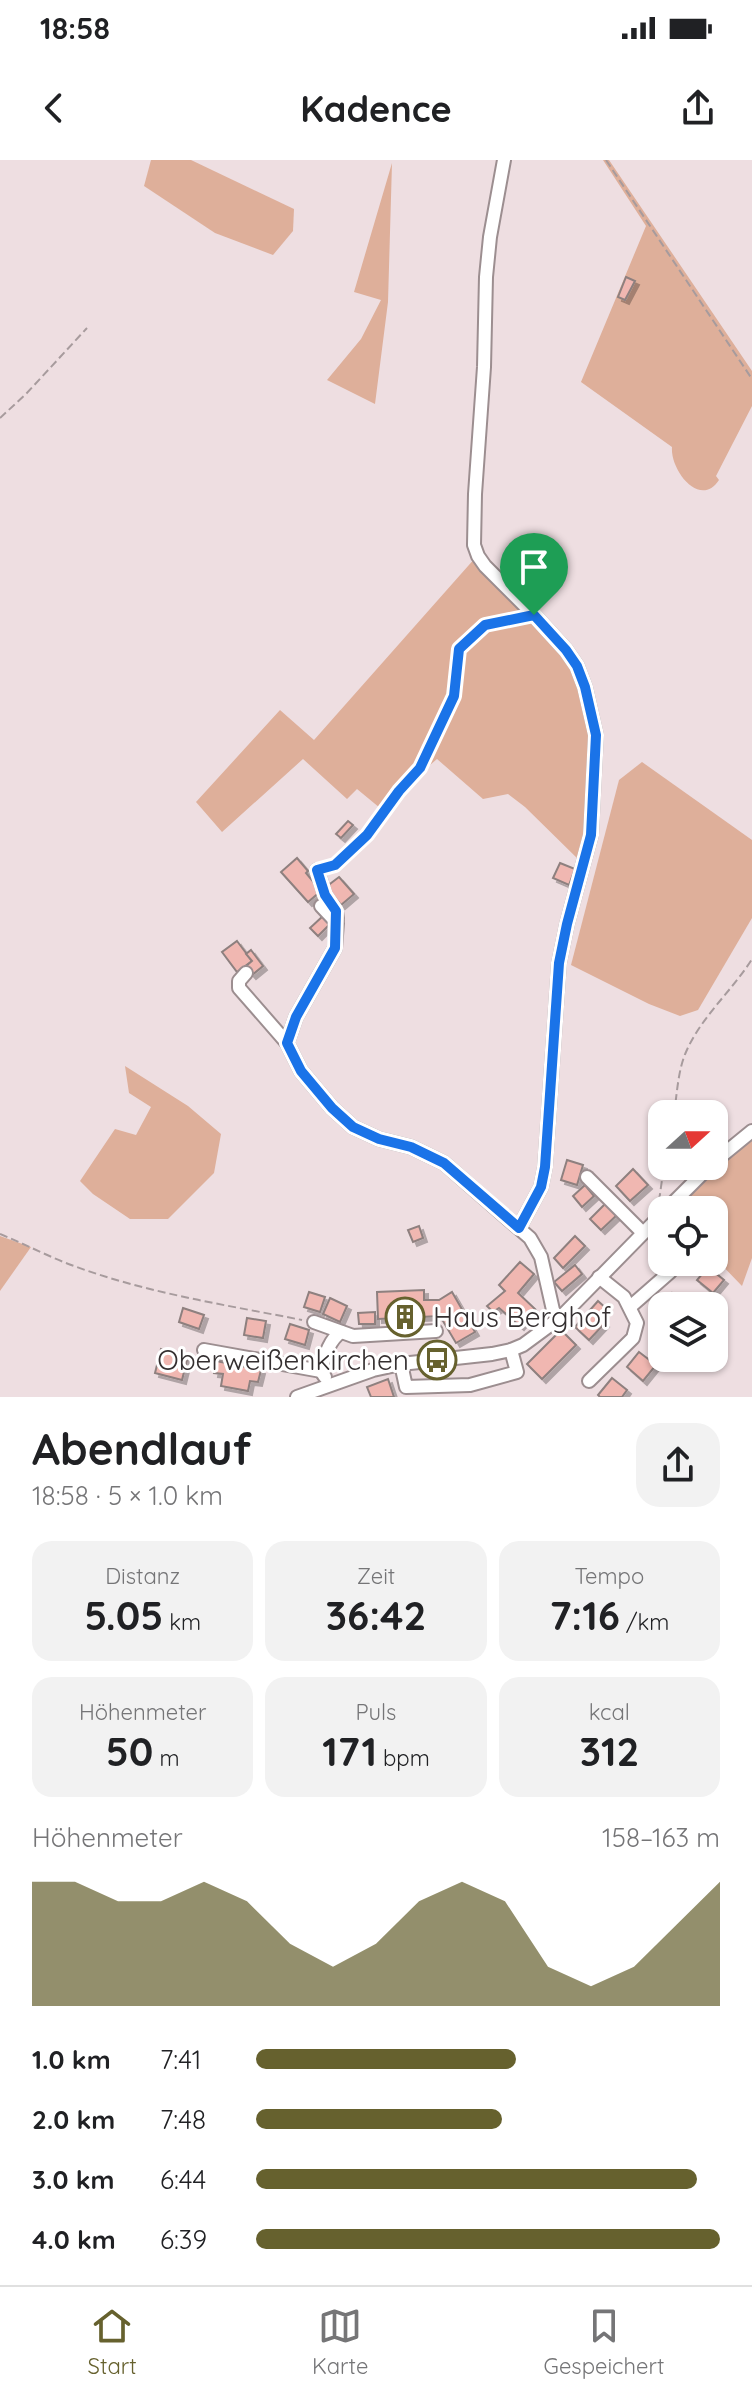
<!DOCTYPE html>
<html lang="de">
<meta charset="utf-8">
<style>
:root{--surface:#fff;--page:#f2f2f2;--text:#202124;--muted:#757577;--line:#e0e0e0;--accent:#66612e}
body{margin:0;font-family:Quicksand,sans-serif;background:var(--page);color:var(--text);height:100vh;display:flex;flex-direction:column;font-size:30px;white-space:nowrap}
*{box-sizing:border-box;margin:0}
p{font-size:26px;color:var(--muted)}
.icon{flex:none;width:44px;height:44px;fill:none;stroke:currentColor;stroke-width:2;stroke-linecap:round;stroke-linejoin:round}
.map{position:relative;height:1237px;overflow:hidden}
.panel{display:flex;flex-direction:column;background:var(--surface);flex:1}
.panel>*{flex:none}
.needle{width:52px;rotate:69deg}
.tools{position:absolute;left:648px;top:940px;display:grid;gap:16px}
.tools a{display:grid;place-items:center;width:80px;height:80px;border-radius:16px;background:var(--surface);box-shadow:0 2px 6px #0004;font-size:40px}
.pin{position:absolute;display:grid;place-items:center;width:68px;height:68px;color:#fff;margin:-82px -34px;border-radius:50% 50% 50% 0;rotate:-45deg;box-shadow:0 0 8px #0007}
.pin .icon{rotate:45deg}
.round{display:grid;place-items:center;flex:none;width:84px;height:84px;border-radius:24px;background:var(--page)}
.overview{display:flex;align-items:center;justify-content:space-between;height:136px;padding:0 32px}
h1{font-size:44px;font-weight:700;line-height:60px}
.figures{display:grid;grid-template-columns:repeat(3,1fr);gap:12px;height:136px;padding:8px 32px}
.figures div{display:grid;align-content:center;border-radius:20px;background:var(--page);text-align:center}
.figures b{font-size:40px;font-weight:700}
.figures small{font-size:22px;font-weight:400}
.figures p{font-size:22px}
.chart{height:224px;padding:16px 32px}
.chart p{display:flex;justify-content:space-between}
.chart svg{width:100%;height:144px;margin-top:8px;fill:var(--accent);opacity:.7}
ul{padding:0 32px;list-style:none;font-size:26px}
li{display:grid;grid-template-columns:128px 96px 1fr;align-items:center;height:60px}
li i{height:20px;border-radius:10px;background:var(--accent)}
.status{display:flex;justify-content:space-between;align-items:center;height:56px;padding:0 40px;background:var(--surface);direction:ltr}
.status svg{height:22px;fill:currentColor}
header{display:flex;justify-content:space-between;align-items:center;height:104px;padding:0 32px;background:var(--surface);font-size:36px;font-weight:700}
.tab-bar{display:flex;justify-content:space-around;align-items:center;height:112px;border-top:2px solid var(--line);background:var(--surface);font-size:22px;color:var(--muted)}
.tab-bar a{display:grid;justify-items:center;gap:4px}
.tab-bar .active{color:var(--accent)}
.map>svg:first-child{display:block}
</style>
<div class="status"><b>18:58</b><svg viewBox="0 0 49 12"><path d="M0 12V9h3v3zM5 12V6h3v6zM10 12V3h3v9zM15 12V0h3v12zM26 1h20v11H26zM47 4h2v5h-2z"/></svg></div>
<header><svg class="icon" aria-label="back" viewBox="0 0 24 24"><path d="M15 5l-7 7 7 7"/></svg>Kadence<svg class="icon" aria-label="share" viewBox="0 0 24 24"><path d="M12 15V3M7 8l5-5 5 5M5 13v7h14v-7"/></svg></header>
<div class="map">
<svg width="752" height="1237" viewBox="0 0 752 1237">
<defs>
<filter id="shadow"><feDropShadow dx="4" dy="4" stdDeviation="0" flood-color="#0004"/></filter>
</defs>
<rect width="100%" height="100%" fill="#eedee1"/>
<!-- green -->
<g fill="#deaf9a">
<path d="M151,0H191L294,49L293,71L273,95L215,73L144,26Z"/>
<path d="M603,0H609L752,211V246L716,316L719,320C700,349 670,310 672,287L581,222L646,66Z"/>
<path d="M392,3L388,142L375,244L327,220L361,179L381,140L354,132Z"/>
<path d="M476,397L565,491L589,549L592,641L581,702L525,647L508,634L483,639L437,599L380,648L357,629L347,639L303,599L222,672L196,642L280,550L314,580Z"/>
<path d="M642,602L752,680V758L698,850L680,856L649,844L571,805L619,620Z"/>
<path d="M125,906L188,946L221,974L214,1013L168,1059H130L93,1034L80,1021L115,969L136,975L151,947L129,933Z"/>
<path d="M752,978V1098L742,1126L714,1097V1050H675Z"/>
<path d="M0,1076L31,1087L0,1131Z"/>
</g>
<!-- building -->
<g fill="#f0b7b1" stroke="#8e807f" stroke-width="2" filter="url(#shadow)">
<path d="M626,117L635,121L625,140L618,137Z"/>
<path d="M348,661L353,665L341,678L336,674Z"/>
<path d="M297,698L308,711L306,713L321,731L308,742L281,712Z"/>
<path d="M560,703L575,709L569,725L553,718Z"/>
<path d="M339,717L354,734L341,745L326,727Z"/>
<path d="M323,756L330,764L318,776L310,768Z"/>
<path d="M237,781L252,801L237,812L222,792Z"/>
<path d="M251,790L263,806L252,815L245,807L252,801L246,794Z"/>
<path d="M567,1000L583,1005L577,1025L561,1020Z"/>
<path d="M633,1009L648,1025L630,1041L616,1026Z"/>
<path d="M585,1025L594,1036L582,1047L573,1036Z"/>
<path d="M607,1042L618,1054L601,1070L590,1059Z"/>
<path d="M419,1066L423,1078L413,1082L408,1070Z"/>
<path d="M575,1076L585,1086L563,1108L554,1098Z"/>
<path d="M520,1102L534,1114L518,1133L535,1149L520,1166L499,1148L493,1152L487,1146L505,1131L499,1125Z"/>
<path d="M575,1105L582,1114L562,1131L554,1122Z"/>
<path d="M708,1107L724,1120L713,1133L697,1120Z"/>
<path d="M424,1130V1140H439L452,1132L475,1172L456,1183L440,1156L378,1159L377,1132Z"/>
<path d="M309,1132L325,1137L320,1152L304,1147Z"/>
<path d="M672,1133L687,1146H662V1149L660,1147Z"/>
<path d="M330,1138L347,1146L340,1162L323,1154Z"/>
<path d="M598,1141L607,1149L599,1158L605,1163L589,1180L575,1167Z"/>
<path d="M183,1148L204,1155L199,1169L179,1162Z"/>
<path d="M375,1152V1164H359L358,1153Z"/>
<path d="M247,1158L266,1161L263,1178L244,1175Z"/>
<path d="M290,1164L309,1170L305,1185L285,1179Z"/>
<path d="M561,1170L576,1185L542,1219L527,1204Z"/>
<path d="M161,1189L188,1196L182,1220L155,1213Z"/>
<path d="M639,1192L656,1205L643,1221L627,1207Z"/>
<path d="M216,1201L261,1210L258,1222L250,1221L248,1231L221,1226L223,1214L214,1213Z"/>
<path d="M612,1218L627,1230L622,1237H600L598,1235Z"/>
<path d="M388,1219L394,1237H371L367,1227Z"/>
</g>
<g fill="none" stroke-linecap="round" stroke-linejoin="round">
<defs>
<g id="minor">
<path d="M504,0L490,77L486,117L484,207L475,334L474,385L478,396L485,406L534,455L566,490L577,506L585,527L596,575L591,675L567,764L559,803L545,1007L541,1027L519,1068"/>
<path d="M317,710L325,735L336,751L337,759"/>
<path d="M321,746L337,763L335,788L296,857L287,883L301,911L332,948L353,967L379,979L411,987L444,1003L530,1078L541,1097L553,1150L556,1155L561,1157"/>
<path d="M246,813L239,821V828L287,883"/>
<path d="M714,1002L752,971"/>
<path d="M587,1017L643,1073"/>
<path d="M666,1050L710,1006"/>
<path d="M630,1147L670,1112"/>
<path d="M314,1162L353,1176L436,1171"/>
<path d="M204,1190L321,1211"/>
<path d="M401,1204L406,1227L470,1225L517,1212L511,1190"/>
<path d="M325,1217L321,1211C325,1197 328,1181 341,1172"/>
<path d="M589,1221L633,1178L637,1163L624,1137L599,1117"/>
<path d="M297,1237L373,1210L401,1204L492,1194L511,1190L523,1185L561,1157L662,1054"/>
</g>
</defs>
<!-- minor casing -->
<use href="#minor" stroke="#9c8e90" stroke-width="16"/>
<!-- path -->
<g stroke="#a79b9d" stroke-width="2" stroke-dasharray="8 4" stroke-linecap="butt">
<path d="M606,0L752,219"/>
<path d="M0,258L26,234L87,168"/>
<path d="M330,707L335,705L367,675L399,631L420,608L454,536L459,489L485,465L520,457"/>
<path d="M674,954C677,934 678,910 686,892C701,857 732,831 752,799"/>
<path d="M659,1041L664,1006"/>
<path d="M0,1074C25,1084 49,1097 74,1106C147,1133 226,1145 302,1160"/>
</g>
<!-- minor -->
<use href="#minor" stroke="#fff" stroke-width="12"/>
</g>
<g fill="none" stroke-linecap="round" stroke-linejoin="round">
<defs>
<path id="route" d="M534,455L566,490L577,506L585,527L596,575L591,675L567,764L559,803L545,1007L541,1027L519,1068L444,1003L411,987L379,979L353,967L332,948L301,911L287,883L296,857L335,788L336,751L325,735L317,710L335,705L367,675L399,631L420,608L454,536L459,489L485,465Z"/>
</defs>
<!-- route casing -->
<use href="#route" stroke="#fff" stroke-width="16"/>
<!-- route -->
<use href="#route" stroke="#1a73e8" stroke-width="10"/>
</g>
<!-- icons -->
<defs>
<symbol id="building-ring" viewBox="-11 -11 22 22"><circle r="9.5" fill="#fff" stroke="#66612e" stroke-width="1.5"/><path d="M-4-6H4V6H1V3H-1V6H-4ZM-2.5-4.3h1.7v1.8h-1.7ZM.8-4.3h1.7v1.8H.8ZM-2.5-1h1.7V.8h-1.7ZM.8-1h1.7V.8H.8Z" fill="#66612e"/></symbol>
<symbol id="bus-ring" viewBox="-11 -11 22 22"><circle r="9.5" fill="#fff" stroke="#66612e" stroke-width="1.5"/><path d="M-5-6H5V4H4V6H2V4H-2V6H-4V4H-5ZM-3.5-4V0h7V-4ZM-3.5 1.2v1.5H-2V1.2ZM2 1.2v1.5H3.5V1.2Z" fill="#66612e"/></symbol>
</defs>
<g fill-rule="evenodd">
<use href="#building-ring" x="383" y="1135" width="44" height="44"/>
<use href="#bus-ring" x="415" y="1178" width="44" height="44"/>
</g>
<g text-anchor="middle" stroke-width="6" stroke-linejoin="round" paint-order="stroke">
<!-- poi labels -->
<g font-size="28" fill="#342f30" stroke="#fff" text-anchor="start">
<text x="433" y="1167">Haus Berghof</text>
<text x="409" y="1210" text-anchor="end">Oberweißenkirchen</text>
</g>
</g>
</svg>
<div class="tools">
<a><svg class="needle" viewBox="-14 -14 28 28"><path d="M0-13l5 13h-10z" fill="#e53935"/><path d="M0 13l5-13h-10z" fill="#757577"/></svg></a>
<a><svg class="icon" aria-label="locate" viewBox="0 0 24 24"><circle cx="12" cy="12" r="6"/><path d="M12 2v4M12 18v4M2 12h4M18 12h4"/></svg></a>
<a><svg class="icon" aria-label="layers" viewBox="0 0 24 24"><path d="M12 4l9 5-9 5-9-5zM3 14l9 5 9-5"/></svg></a>
</div>
<div class="pin" style="left:534px;top:455px;background:#1e9e55"><svg class="icon" aria-label="arrive" viewBox="0 0 24 24"><path d="M6 21V4h12l-3 4 3 4H6"/></svg></div>
</div>
<section class="panel">
<div class="overview"><div><h1>Abendlauf</h1><p>18:58 · 5 × 1.0 km</p></div><a class="round"><svg class="icon" aria-label="share" viewBox="0 0 24 24"><path d="M12 15V3M7 8l5-5 5 5M5 13v7h14v-7"/></svg></a></div>
<div class="figures">
<div><p>Distanz</p><b>5.05<small> km</small></b></div>
<div><p>Zeit</p><b>36:42</b></div>
<div><p>Tempo</p><b>7:16<small> /km</small></b></div>
</div>
<div class="figures">
<div><p>Höhenmeter</p><b>50<small> m</small></b></div>
<div><p>Puls</p><b>171<small> bpm</small></b></div>
<div><p>kcal</p><b>312</b></div>
</div>
<div class="chart"><p><span>Höhenmeter</span>158–163 m</p>
<svg viewBox="0 0 160 44" preserveAspectRatio="none"><path d="M0 44V6L10 6L20 12L30 12L40 6L50 12L60 25L70 32L80 25L90 12L100 6L110 12L120 32L130 38L140 32L150 19L160 6V44z"/></svg>
</div>
<ul>
<li><b>1.0 km</b>7:41<i style="width:56%"></i></li>
<li><b>2.0 km</b>7:48<i style="width:53%"></i></li>
<li><b>3.0 km</b>6:44<i style="width:95%"></i></li>
<li><b>4.0 km</b>6:39<i style="width:100%"></i></li>
</ul>
</section>
<nav class="tab-bar">
<a class="active"><svg class="icon" aria-label="home" viewBox="0 0 24 24"><path d="M3 11l9-7 9 7M6 9v11h12V9"/></svg>Start</a>
<a><svg class="icon" aria-label="map" viewBox="0 0 24 24"><path d="M3 6l6-2 6 2 6-2v14l-6 2-6-2-6 2zM9 4v14M15 6v14"/></svg>Karte</a>
<a><svg class="icon" aria-label="saved" viewBox="0 0 24 24"><path d="M7 4h10v16l-5-4-5 4z"/></svg>Gespeichert</a>
</nav>
